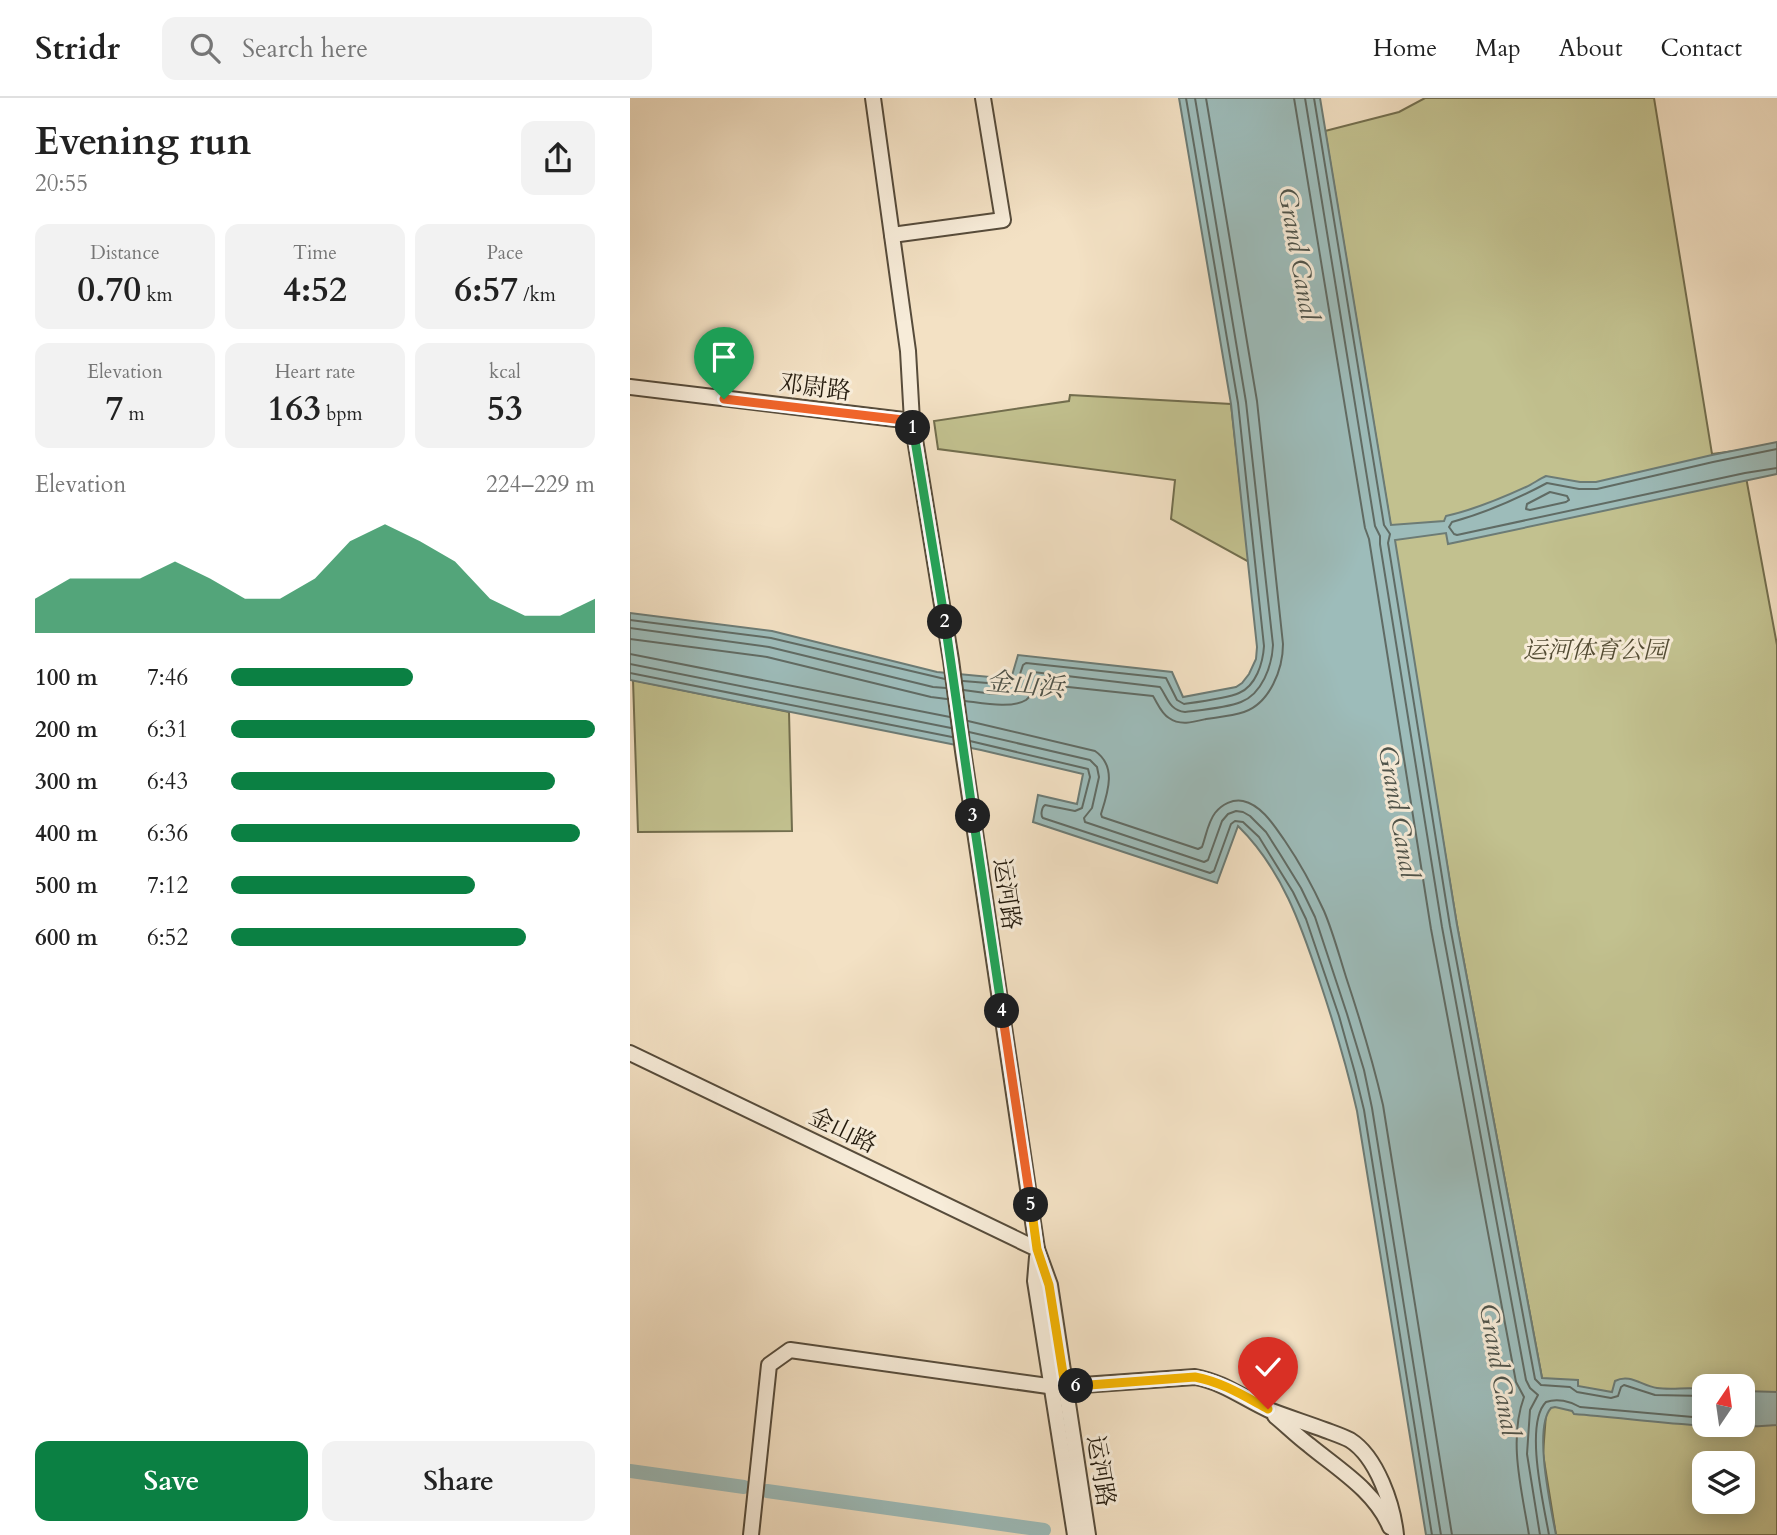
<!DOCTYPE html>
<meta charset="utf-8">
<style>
:root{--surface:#fff;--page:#f2f2f2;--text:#222;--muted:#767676;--line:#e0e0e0;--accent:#0b8043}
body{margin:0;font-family:Cardo,"Noto Serif SC",serif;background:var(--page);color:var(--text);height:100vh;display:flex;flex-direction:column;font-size:26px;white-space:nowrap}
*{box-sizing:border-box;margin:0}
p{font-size:23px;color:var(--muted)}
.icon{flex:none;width:38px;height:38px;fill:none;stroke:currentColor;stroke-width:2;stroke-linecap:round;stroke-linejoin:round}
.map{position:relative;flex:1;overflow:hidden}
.drawer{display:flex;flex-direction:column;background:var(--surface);width:630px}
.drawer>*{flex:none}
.needle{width:46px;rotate:13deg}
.tools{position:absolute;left:1062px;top:1276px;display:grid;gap:14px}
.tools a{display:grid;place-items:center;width:63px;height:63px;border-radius:14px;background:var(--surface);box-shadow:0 4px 18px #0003;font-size:35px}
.pin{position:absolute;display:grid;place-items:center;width:60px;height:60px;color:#fff;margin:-72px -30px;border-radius:50% 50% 50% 0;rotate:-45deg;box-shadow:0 0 7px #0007}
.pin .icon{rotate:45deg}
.km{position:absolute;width:35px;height:35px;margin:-18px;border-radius:50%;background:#222;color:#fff;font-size:19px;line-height:35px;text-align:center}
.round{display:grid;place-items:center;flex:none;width:74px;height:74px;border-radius:14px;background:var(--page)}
.headline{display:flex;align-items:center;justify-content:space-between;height:119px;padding:0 35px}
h1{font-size:38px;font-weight:800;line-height:52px}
.metrics{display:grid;grid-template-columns:repeat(3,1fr);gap:10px;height:119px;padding:7px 35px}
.metrics div{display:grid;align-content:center;border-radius:14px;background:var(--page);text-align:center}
.metrics b{font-size:35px;font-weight:800}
.metrics small{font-size:19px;font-weight:400}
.metrics p{font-size:19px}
.chart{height:196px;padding:14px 35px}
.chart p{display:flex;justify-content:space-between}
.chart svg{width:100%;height:126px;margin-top:7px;fill:var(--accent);opacity:.7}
.cta{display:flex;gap:14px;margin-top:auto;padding:14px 35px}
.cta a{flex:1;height:80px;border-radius:14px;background:var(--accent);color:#fff;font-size:28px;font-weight:800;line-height:80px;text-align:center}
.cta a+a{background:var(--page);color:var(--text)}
ul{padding:0 35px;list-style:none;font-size:23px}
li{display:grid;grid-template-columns:112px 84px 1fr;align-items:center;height:52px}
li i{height:18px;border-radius:9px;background:var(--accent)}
header{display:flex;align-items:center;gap:42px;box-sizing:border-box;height:98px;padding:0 35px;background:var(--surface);border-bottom:2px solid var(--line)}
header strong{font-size:33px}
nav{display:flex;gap:38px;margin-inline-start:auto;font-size:24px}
.search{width:490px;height:63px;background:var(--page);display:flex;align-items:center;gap:18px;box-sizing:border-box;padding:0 24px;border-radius:14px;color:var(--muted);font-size:26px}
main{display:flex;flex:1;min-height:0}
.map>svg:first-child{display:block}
</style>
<header>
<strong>Stridr</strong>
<div class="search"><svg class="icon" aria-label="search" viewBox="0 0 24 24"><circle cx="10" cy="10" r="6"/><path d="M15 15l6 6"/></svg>Search here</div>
<nav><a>Home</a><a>Map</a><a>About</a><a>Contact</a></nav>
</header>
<main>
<section class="drawer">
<div class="headline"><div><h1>Evening run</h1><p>20:55</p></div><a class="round"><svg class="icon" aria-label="share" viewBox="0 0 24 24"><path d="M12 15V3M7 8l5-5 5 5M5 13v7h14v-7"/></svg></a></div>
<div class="metrics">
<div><p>Distance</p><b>0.70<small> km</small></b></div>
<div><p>Time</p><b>4:52</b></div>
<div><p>Pace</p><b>6:57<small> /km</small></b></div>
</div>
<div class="metrics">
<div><p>Elevation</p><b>7<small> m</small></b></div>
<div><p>Heart rate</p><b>163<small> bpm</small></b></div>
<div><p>kcal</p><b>53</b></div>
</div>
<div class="chart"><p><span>Elevation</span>224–229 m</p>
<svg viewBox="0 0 160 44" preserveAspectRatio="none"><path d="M0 44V32L10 25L20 25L30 25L40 19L50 25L60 32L70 32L80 25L90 12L100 6L110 12L120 19L130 32L140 38L150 38L160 32V44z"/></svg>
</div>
<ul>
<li><b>100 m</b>7:46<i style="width:50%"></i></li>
<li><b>200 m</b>6:31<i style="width:100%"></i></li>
<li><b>300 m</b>6:43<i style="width:89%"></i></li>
<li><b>400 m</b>6:36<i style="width:96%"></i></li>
<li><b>500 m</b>7:12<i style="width:67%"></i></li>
<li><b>600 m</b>6:52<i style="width:81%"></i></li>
</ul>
<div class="cta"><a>Save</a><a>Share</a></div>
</section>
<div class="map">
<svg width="1147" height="1437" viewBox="0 0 1147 1437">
<rect width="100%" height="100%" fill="#f3e1c4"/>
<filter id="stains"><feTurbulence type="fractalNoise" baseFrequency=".00286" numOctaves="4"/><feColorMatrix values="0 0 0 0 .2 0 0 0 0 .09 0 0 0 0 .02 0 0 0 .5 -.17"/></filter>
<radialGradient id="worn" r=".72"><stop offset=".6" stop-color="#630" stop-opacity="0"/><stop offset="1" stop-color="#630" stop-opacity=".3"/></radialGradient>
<!-- green -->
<g fill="#c2c18f" stroke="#726e4e" stroke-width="2" fill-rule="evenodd">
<path d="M795,0H1024L1082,356L1111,352L1147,547V1437H926L913,1356L916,1316L912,1280L827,827L695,33L769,14ZM1074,1288H1113V1326H1074ZM1074,1365H1113V1404H1074Z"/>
<path d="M440,297L601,306L619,464L541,421L545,382L308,351L304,323L439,303Z"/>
<path d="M3,582L159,614L162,733L8,734Z"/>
</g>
<!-- water -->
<path fill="#9dbcba" stroke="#6c7b75" stroke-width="2" d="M549,0H690L761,427L814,423L816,418C843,412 870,401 896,389C903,386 909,381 916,378L950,384H966L1082,357L1147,344V376L818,446L816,435L765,442L827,827L912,1280L948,1282V1288L982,1294L985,1283C1000,1275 1012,1288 1027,1290C1042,1292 1058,1289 1072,1291L1074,1292V1326H1113V1293L1147,1294V1327C1080,1333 1011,1321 944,1316L942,1313L925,1309L921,1310C903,1330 921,1410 926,1437H796L727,1013C717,969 704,926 690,884C671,827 652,771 608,728L587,785L403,724L408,697L447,706L453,676L351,652L0,582V515L142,533L307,574L381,581L388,557L542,574L553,599L606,589L612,585L619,576L626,561L627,549L601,306Z"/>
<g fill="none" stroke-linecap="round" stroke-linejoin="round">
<!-- shore -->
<g stroke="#606b64" stroke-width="2">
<path d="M664,0L735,430L739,441L801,831L886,1284L894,1299C878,1343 892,1393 899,1437"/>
<path d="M675,0L745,428L750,438V446L812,829L896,1282L900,1290L908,1297L900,1312L897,1356L910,1437"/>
<path d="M684,0L754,427L760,436L758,445L820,828L905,1281L911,1287L940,1289L947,1294L981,1300L988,1298L991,1289L994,1287L1025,1297L1074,1298"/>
<path d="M1147,351L1083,364L967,391H949L917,385C887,401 855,415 822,424L819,429L824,436L827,437L1115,375L1147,370"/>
<path d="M920,394L937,398L939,402L936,404L900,412L896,411L897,406Z"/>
<path d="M0,522L141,540L315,581"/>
<path d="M0,530L139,549L303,589L316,590"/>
<path d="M0,541L137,559L301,599L317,601"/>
<path d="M0,556L320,619"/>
<path d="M0,566L321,630"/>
<path d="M0,575L322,639"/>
<path d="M333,583L382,587L388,582L393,567L396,565L536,580L547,602L554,606C568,604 598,600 609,595C626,588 633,565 634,548L608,305L556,0"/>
<path d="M334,592C347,594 381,600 391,593C397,588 397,579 403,574L530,589C538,600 539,612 555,614C571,612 596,610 611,604C632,596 642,568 643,547L616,304L565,0"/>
<path d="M335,603C352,605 382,611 396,602C402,597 405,590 410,586L523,598C528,606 531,615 539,620C550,628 564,624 576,621C589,619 602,618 614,614C640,605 653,571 653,546L627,303L576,0"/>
<path d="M338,623L465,653C487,668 478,694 471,716L472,719L568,751L572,749C576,738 578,724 585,715C592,706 603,701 613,703C632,707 645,729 655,743C670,765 683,789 694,813C703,834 709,857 716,879C730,921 743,964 753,1007L822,1437"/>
<path d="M339,634L460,662L467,669L469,679L462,710L454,720L455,724L574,764L578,762L592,723L598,716L606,713L613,714L620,718L636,734L650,756L671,790L685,819L717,916L734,972L742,1010L811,1437"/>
<path d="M340,643L458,671L460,679L452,710L445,713L415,707C412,709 410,717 413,720L580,775L584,773L601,726L605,723L613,724L629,739L663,794L676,821L709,918L725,975L734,1012L802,1437"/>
<path d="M919,1437C914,1408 894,1326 916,1304C927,1300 940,1303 950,1309L1074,1320"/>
</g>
<!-- canal -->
<g stroke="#9dbcba" stroke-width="14">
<path d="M0,1373L114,1389"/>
<path d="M137,1393L414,1432"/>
</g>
<defs>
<g id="minor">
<path d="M243,0L278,253L282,323L321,562L333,653L407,1151L420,1187L458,1437"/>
<path d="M262,137L373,122L353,0"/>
<path d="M0,289L282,323"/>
<path d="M0,955L407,1151"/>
<path d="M407,1159L405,1183L445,1437"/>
<path d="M645,1318C656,1327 667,1338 679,1347C708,1371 745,1393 760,1429"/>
<path d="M121,1437L139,1267L160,1252L425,1289L565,1279C593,1284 613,1300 639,1312C657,1319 676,1325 695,1332C703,1335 712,1338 720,1342C747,1359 763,1407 766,1437"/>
</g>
</defs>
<!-- minor casing -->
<use href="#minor" stroke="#574c3b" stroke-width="18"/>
<!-- minor -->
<use href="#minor" stroke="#f7ecd9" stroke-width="14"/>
</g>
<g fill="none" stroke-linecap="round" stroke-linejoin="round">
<defs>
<path id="split-1" d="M94,301L282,323L283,330"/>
<path id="split-2" d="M283,330L315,524"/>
<path id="split-3" d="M315,524L343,718"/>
<path id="split-4" d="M343,718L372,913"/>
<path id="split-5" d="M372,913L401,1107"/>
<path id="split-6" d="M401,1107L407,1151L419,1187L435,1288H446"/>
<path id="split-7" d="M446,1288L565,1279C592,1284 614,1298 638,1311"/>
</defs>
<!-- split-1 casing -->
<use href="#split-1" stroke="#fff" stroke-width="14"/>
<!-- split-2 casing -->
<use href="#split-2" stroke="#fff" stroke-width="14"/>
<!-- split-3 casing -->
<use href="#split-3" stroke="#fff" stroke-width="14"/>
<!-- split-4 casing -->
<use href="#split-4" stroke="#fff" stroke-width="14"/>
<!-- split-5 casing -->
<use href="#split-5" stroke="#fff" stroke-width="14"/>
<!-- split-6 casing -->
<use href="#split-6" stroke="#fff" stroke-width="14"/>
<!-- split-7 casing -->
<use href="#split-7" stroke="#fff" stroke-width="14"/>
<!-- split-1 -->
<use href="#split-1" stroke="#f0652b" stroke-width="9"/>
<!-- split-2 -->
<use href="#split-2" stroke="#22a559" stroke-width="9"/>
<!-- split-3 -->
<use href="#split-3" stroke="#22a559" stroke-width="9"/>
<!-- split-4 -->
<use href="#split-4" stroke="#22a559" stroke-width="9"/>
<!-- split-5 -->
<use href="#split-5" stroke="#f0652b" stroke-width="9"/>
<!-- split-6 -->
<use href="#split-6" stroke="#f5b400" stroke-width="9"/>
<!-- split-7 -->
<use href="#split-7" stroke="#f5b400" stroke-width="9"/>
</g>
<g text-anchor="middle" stroke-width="6" stroke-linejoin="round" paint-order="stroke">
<!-- street labels -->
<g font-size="24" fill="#231a0d" stroke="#f7ecd9">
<text transform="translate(185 289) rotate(7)" y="8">邓尉路</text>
<text transform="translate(377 796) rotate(82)" y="8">运河路</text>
<text transform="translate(213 1032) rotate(26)" y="8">金山路</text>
<text transform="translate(471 1373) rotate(81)" y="8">运河路</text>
</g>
<!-- park labels -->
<g font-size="24" font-style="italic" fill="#534c34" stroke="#f7ecd9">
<text x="965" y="560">运河体育公园</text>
</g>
<!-- water labels -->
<g font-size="26" font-style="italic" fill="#4e534a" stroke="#f7ecd9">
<text transform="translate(669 156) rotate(80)" y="9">Grand Canal</text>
<text transform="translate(395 586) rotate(5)" y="9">金山浜</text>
<text transform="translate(769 714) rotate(80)" y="9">Grand Canal</text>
<text transform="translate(870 1272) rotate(80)" y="9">Grand Canal</text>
</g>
</g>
<rect width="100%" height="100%" filter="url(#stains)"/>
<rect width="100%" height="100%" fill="url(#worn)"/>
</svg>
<div class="tools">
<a><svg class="needle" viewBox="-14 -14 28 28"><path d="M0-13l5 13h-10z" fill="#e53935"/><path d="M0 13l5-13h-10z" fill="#767676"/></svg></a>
<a><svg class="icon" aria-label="layers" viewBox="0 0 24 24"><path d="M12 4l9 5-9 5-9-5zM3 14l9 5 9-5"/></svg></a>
</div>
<div class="pin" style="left:94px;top:301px;background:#1e9e55"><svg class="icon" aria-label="arrive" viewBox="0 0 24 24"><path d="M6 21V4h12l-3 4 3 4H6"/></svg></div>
<div class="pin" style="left:638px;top:1311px;background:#d93025"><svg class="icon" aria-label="check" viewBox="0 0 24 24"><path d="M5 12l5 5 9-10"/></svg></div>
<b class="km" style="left:283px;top:330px">1</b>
<b class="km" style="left:315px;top:524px">2</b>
<b class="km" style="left:343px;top:718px">3</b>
<b class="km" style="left:372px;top:913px">4</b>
<b class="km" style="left:401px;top:1107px">5</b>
<b class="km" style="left:446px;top:1288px">6</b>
</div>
</main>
